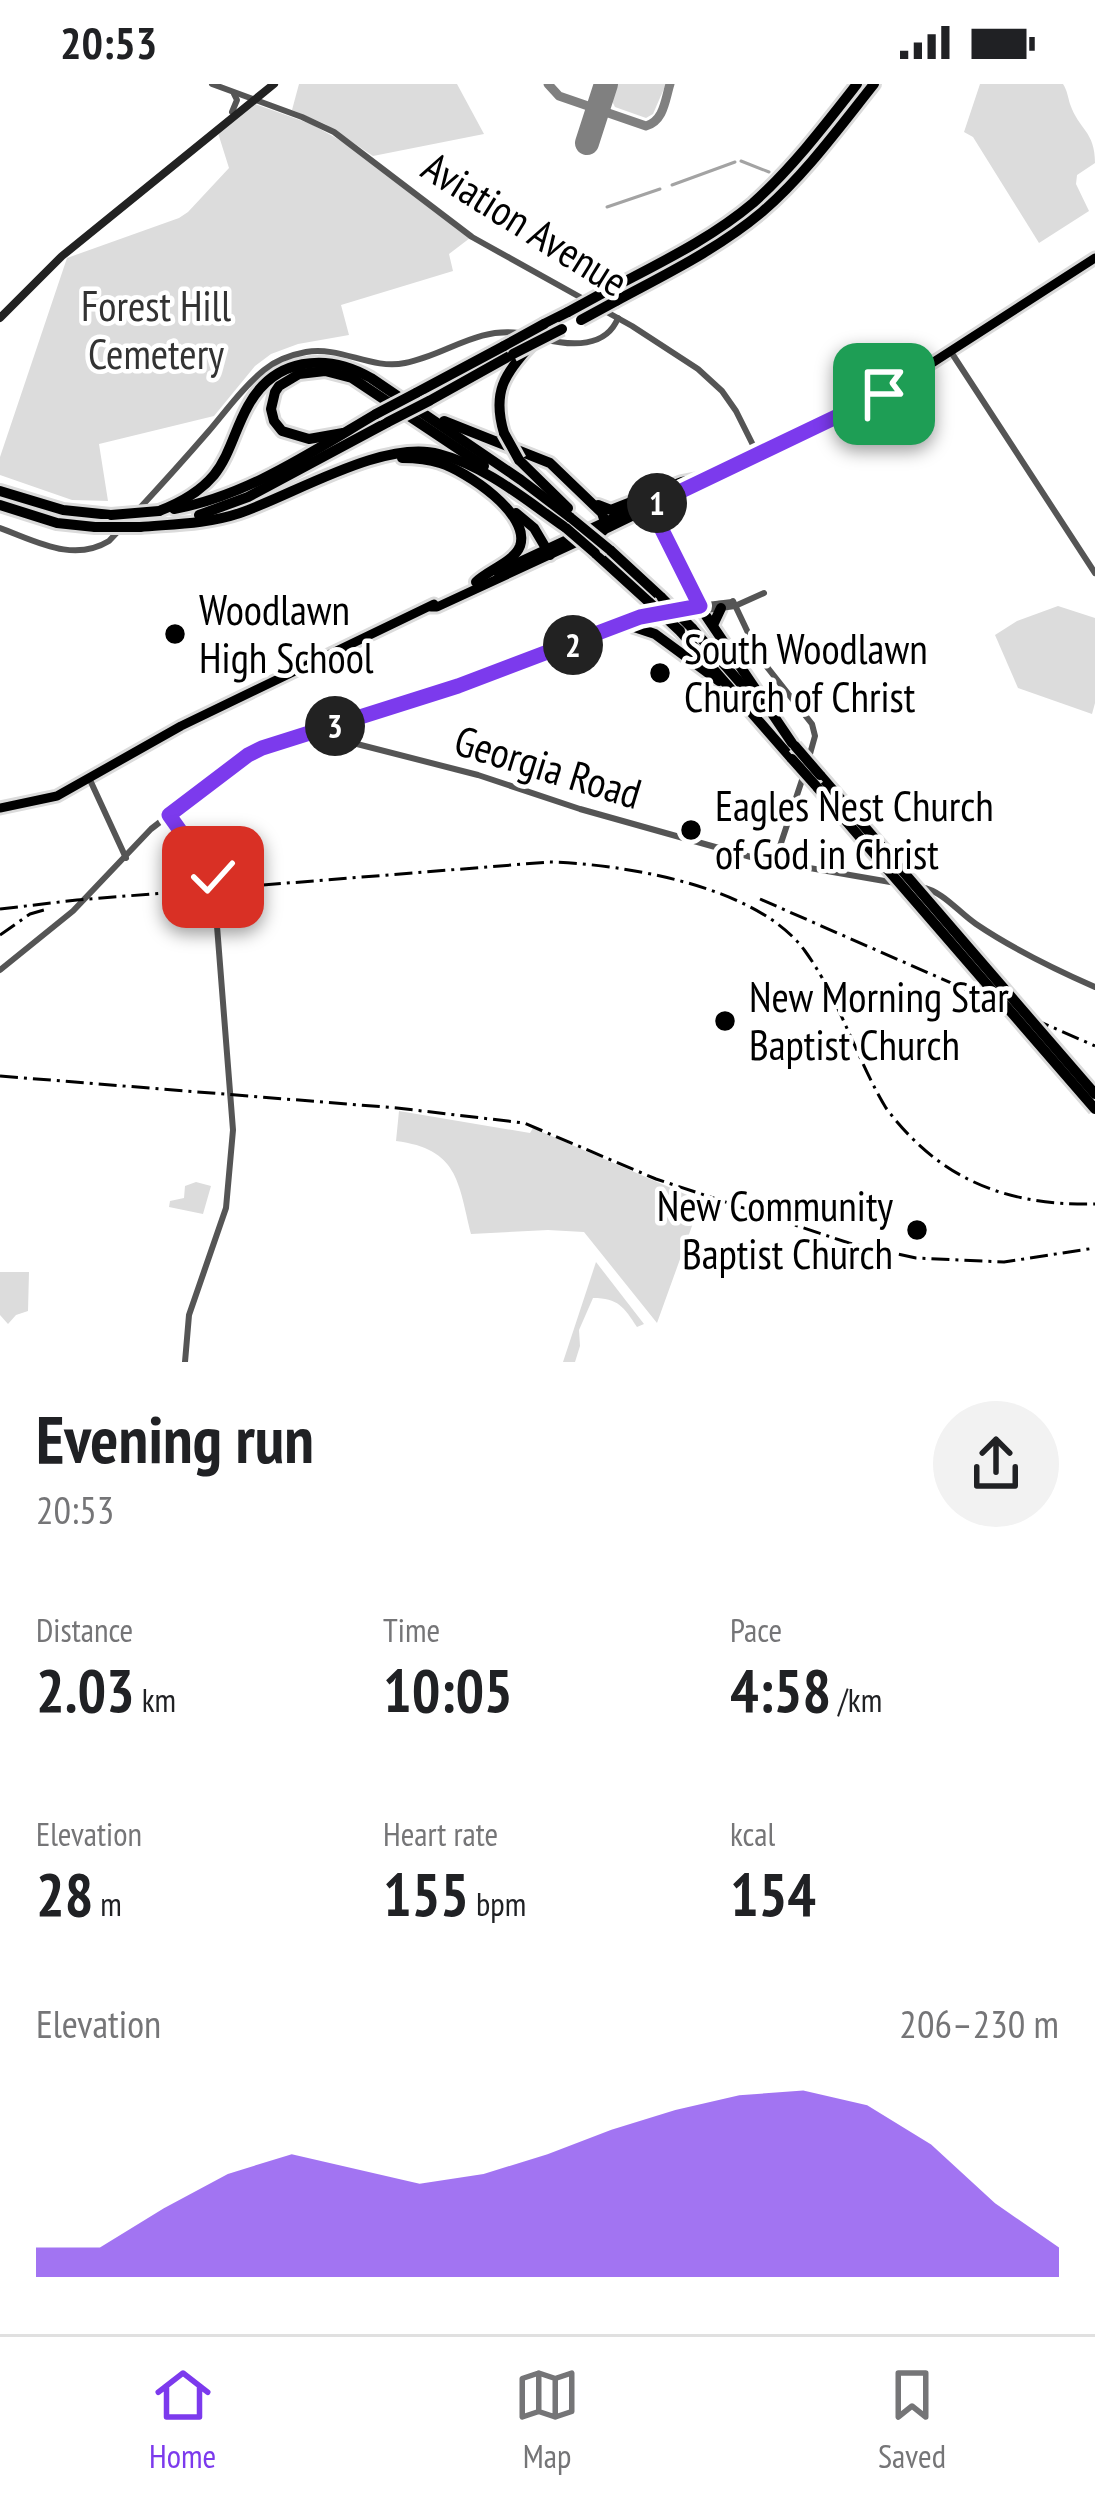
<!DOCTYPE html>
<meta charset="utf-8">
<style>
:root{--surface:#fff;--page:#f2f2f2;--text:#202124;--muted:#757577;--line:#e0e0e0;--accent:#7c3aed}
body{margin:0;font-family:"PT Sans Narrow",sans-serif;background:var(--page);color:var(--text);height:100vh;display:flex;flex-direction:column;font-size:45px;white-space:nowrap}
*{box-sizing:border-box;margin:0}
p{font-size:39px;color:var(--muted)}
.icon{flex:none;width:66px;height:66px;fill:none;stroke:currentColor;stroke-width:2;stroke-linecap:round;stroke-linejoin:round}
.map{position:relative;height:1278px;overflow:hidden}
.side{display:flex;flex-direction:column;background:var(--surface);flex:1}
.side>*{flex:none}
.pin{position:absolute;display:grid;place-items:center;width:102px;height:102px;color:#fff;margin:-51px;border-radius:24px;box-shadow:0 6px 18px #0006}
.km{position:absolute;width:60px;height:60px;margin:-30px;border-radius:50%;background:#222;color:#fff;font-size:33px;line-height:60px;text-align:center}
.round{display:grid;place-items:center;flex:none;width:126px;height:126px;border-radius:63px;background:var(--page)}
.overview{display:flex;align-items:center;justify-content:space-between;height:204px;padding:0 36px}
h1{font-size:66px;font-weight:700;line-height:90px}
.stats{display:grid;grid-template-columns:repeat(3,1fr);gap:18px;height:204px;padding:12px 36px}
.stats div{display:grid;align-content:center}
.stats b{font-size:60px;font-weight:700}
.stats small{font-size:33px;font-weight:400}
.stats p{font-size:33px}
.chart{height:336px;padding:24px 36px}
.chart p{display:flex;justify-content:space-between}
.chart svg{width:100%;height:216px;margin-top:12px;fill:var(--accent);opacity:.7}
.status{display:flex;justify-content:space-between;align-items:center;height:84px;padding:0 60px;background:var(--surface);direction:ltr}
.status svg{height:33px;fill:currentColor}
.tab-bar{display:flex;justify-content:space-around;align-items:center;height:168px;border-top:3px solid var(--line);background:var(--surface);font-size:33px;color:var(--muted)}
.tab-bar a{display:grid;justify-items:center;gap:6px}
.tab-bar .selected{color:var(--accent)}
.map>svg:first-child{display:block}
</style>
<div class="status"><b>20:53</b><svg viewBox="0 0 49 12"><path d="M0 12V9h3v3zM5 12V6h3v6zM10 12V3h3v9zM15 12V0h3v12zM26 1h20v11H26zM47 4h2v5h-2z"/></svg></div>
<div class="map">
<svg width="1095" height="1278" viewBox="0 0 1095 1278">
<rect width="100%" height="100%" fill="#fff"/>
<!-- green -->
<g fill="#dcdcdc">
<path d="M299,0H457L484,50L373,72L325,40L292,26Z"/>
<path d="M618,0H666L653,30L646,34L615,23L612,17Z"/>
<path d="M980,0H1063C1067,6 1068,13 1070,20C1079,46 1095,47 1095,79L1077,91L1076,100L1089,127L1039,159L973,53L964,48Z"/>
<path d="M255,20L311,40L354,64L470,154L449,170L453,187L341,221L349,251L298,260L271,270L255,282L214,332L99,360L108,417L72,416L0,391V373L67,174L179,134L188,128L229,84L218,49L249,21Z"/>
<path d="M1058,522L1095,534V619L1092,630L1018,604L995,551L1017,537Z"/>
<path d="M399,1027L530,1049L533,1044L701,1117L657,1239L584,1148L548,1146L471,1150C458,1097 458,1065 396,1057Z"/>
<path d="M196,1098L211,1102L203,1130L169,1123L170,1117L184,1114L185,1102Z"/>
<path d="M596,1178L644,1240L637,1243C624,1223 618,1214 593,1214L579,1246L580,1262L575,1278H563Z"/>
<path d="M0,1188H29L28,1227L16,1231L8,1240L0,1231Z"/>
</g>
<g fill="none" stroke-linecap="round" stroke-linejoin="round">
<!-- stream -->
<g stroke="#a3a3a3" stroke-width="3">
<path d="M741,77L769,88"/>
<path d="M672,101L735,78"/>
<path d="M607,123L660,105"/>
</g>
<!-- taxiway -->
<path stroke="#808080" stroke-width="9" d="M548,0L559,12L646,42C664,37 665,16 670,0"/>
<!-- runway -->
<path stroke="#808080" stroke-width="24" d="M587,59L606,0"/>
<defs>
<g id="primary">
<path d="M650,421L702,526"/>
<path d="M600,448L884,310L1095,174"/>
<path d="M497,488L641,421H650"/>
<path d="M431,523H437L584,455"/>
<path d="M0,724L57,712L181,642L434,520"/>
</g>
<g id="motorway">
<path d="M601,210C653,182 708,157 753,119C792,84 825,41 857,0"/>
<path d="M616,217C666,190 718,165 762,128C804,92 839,44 874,0"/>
<path d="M544,240L568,228"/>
<path d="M416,309L504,262"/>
<path d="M429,317L513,270"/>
<path d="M444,337L550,379L602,429L605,438L603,447"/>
<path d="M343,349L309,355L282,347L274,337L271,325L275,308L279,302L299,290L325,287L352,294L484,382"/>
<path d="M504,349C492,309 504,290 531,261"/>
<path d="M402,374C415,374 428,375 440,379C466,387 531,430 520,462C514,478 488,486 476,498"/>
<path d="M519,376L568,424"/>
<path d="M0,407L63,426L111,431"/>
<path d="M0,421L57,439L95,443"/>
<path d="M598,421L611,426L682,398L708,393"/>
<path d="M174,425C247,412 313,367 376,330"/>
<path d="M159,427C180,419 199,409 214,391C230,371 235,345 248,322C274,274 326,268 371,294L521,396L571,434"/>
<path d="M516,429L534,444L550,471"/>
<path d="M199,431L248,413L388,338"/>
<path d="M140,443C174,440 207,440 240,429C295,410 384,355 439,370C486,382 527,417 566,444"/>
<path d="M610,466L662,514"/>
<path d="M595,469L650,519"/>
<path d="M702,526L792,659"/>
<path d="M713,541L721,524"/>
<path d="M631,542L655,550L719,597"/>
<path d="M692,544L758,619"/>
<path d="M680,547L792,675"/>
<path d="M820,691L894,777"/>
<path d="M817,703L882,779"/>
</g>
</defs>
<!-- primary casing -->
<use href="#primary" stroke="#dbdbdb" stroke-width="15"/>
<!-- motorway casing -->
<use href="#motorway" stroke="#dbdbdb" stroke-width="16"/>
<!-- tertiary -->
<g stroke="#555" stroke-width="6">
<path d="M212,0L302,33L334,48L472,153L632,242L698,285L722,307L736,327L758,371"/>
<path d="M232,28L237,16L234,10"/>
<path d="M544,255C571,262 606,264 618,234"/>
<path d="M951,268L1095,489"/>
<path d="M0,444C36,457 73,479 109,457C143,421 176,385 208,348C226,327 243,303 264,286C276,276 290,271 306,268C341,262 371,286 405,279C446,271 476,243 519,249"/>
<path d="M733,517L760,574L812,640L815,652L808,677"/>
<path d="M699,522L732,518"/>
<path d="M677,530L735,522L764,509"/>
<path d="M597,554L664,532"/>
<path d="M314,649L478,691L580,725L758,775L896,799"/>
<path d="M90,696L126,774"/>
<path d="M169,731L213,791L233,1046L226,1124L189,1231L185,1278"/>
<path d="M775,777L804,690"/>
<path d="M921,803C944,808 957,827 976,840C1013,865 1054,885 1095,903"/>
<path d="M0,886L73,827L151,745L247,671L262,664L431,611L657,529"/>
</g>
<!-- secondary -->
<path stroke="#222" stroke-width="8" d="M0,234L62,172L274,0"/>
<!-- primary -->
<use href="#primary" stroke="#000" stroke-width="9"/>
<!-- motorway -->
<use href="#motorway" stroke="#000" stroke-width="10"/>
<!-- rail -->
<g stroke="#000" stroke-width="3" stroke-dasharray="18 6 3 6" stroke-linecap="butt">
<path d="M760,815L1095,962"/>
<path d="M0,825L77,816L549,778C624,780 758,802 805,867C839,914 856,974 886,1024C940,1096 1007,1122 1095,1120"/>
<path d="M0,851L30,830L44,826"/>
<path d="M0,992L397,1024L524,1039L656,1095L849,1159L916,1174L1004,1178L1095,1164"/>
</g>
<defs>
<g id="motorway-bridge">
<path d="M568,228L601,210"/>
<path d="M581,236L616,217"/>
<path d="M504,262L544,240"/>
<path d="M513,270L562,245"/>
<path d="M376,330L416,309"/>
<path d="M388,338L429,317"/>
<path d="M504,349L519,376"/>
<path d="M111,431L159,427"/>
<path d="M571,434L610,466"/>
<path d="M95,443H140"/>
<path d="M566,444L595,469"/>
<path d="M662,514L692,544"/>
<path d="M650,519L680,547"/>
<path d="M795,662L820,691"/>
<path d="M792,675L817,703"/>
<path d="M894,777L1095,1010"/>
<path d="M882,779L1095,1025"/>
</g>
</defs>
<!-- motorway-bridge casing -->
<use href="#motorway-bridge" stroke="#dbdbdb" stroke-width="16" stroke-linecap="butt"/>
<!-- motorway-bridge -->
<use href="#motorway-bridge" stroke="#000" stroke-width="10"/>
</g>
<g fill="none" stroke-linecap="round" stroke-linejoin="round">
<defs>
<path id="route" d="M213,793L169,731L248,671L262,664L458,602L640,533L700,522L650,422L884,310"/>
</defs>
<!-- route casing -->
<use href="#route" stroke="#fff" stroke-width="24"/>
<!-- route -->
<use href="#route" stroke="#7c3aed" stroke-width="15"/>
</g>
<!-- markers -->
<g fill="#000" stroke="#fff" stroke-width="4.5">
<circle cx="175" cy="550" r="12"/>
<circle cx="660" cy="589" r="12"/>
<circle cx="691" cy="746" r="12"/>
<circle cx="725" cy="937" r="12"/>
<circle cx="917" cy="1146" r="12"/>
</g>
<g text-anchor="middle" stroke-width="9" stroke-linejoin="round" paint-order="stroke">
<!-- street labels -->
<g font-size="42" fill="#000" stroke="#fff">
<text transform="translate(525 140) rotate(32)" y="15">Aviation Avenue</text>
<text transform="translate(548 683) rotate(17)" y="15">Georgia Road</text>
</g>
<!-- park labels -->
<g font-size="42" fill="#333" stroke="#fff">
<text x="156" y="237">Forest Hill<tspan x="156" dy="48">Cemetery</tspan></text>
</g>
<!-- poi labels -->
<g font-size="42" fill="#000" stroke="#fff" text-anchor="start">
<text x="199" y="541">Woodlawn<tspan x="199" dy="48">High School</tspan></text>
<text x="684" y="580">South Woodlawn<tspan x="684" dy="48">Church of Christ</tspan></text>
<text x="715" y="737">Eagles Nest Church<tspan x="715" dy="48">of God in Christ</tspan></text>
<text x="749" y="928">New Morning Star<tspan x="749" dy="48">Baptist Church</tspan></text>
<text x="893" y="1137" text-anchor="end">New Community<tspan x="893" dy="48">Baptist Church</tspan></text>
</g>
</g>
</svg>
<div class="pin" style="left:884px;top:310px;background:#1e9e55"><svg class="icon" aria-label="arrive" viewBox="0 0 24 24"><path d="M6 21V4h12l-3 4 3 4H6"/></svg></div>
<div class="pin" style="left:213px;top:793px;background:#d93025"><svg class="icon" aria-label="check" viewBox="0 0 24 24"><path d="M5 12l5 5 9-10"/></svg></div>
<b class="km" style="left:657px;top:419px">1</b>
<b class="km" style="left:573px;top:561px">2</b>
<b class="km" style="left:335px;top:642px">3</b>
</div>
<section class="side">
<div class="overview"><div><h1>Evening run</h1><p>20:53</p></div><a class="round"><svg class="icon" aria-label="share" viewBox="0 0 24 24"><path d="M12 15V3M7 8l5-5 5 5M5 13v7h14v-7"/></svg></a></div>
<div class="stats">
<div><p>Distance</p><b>2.03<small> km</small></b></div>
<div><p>Time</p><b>10:05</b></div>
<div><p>Pace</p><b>4:58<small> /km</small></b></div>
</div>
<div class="stats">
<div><p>Elevation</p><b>28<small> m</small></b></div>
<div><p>Heart rate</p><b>155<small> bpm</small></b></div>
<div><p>kcal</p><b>154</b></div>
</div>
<div class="chart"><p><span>Elevation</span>206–230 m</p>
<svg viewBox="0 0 160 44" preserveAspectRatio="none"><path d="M0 44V38L10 38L20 30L30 23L40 19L50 22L60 25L70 23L80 19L90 14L100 10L110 7L120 6L130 9L140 17L150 29L160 38V44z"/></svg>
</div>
</section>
<nav class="tab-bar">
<a class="selected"><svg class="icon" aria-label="home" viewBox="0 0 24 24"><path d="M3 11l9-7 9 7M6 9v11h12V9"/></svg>Home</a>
<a><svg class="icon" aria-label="map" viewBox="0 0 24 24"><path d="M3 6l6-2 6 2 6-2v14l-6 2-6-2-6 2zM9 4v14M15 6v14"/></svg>Map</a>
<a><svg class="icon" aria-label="saved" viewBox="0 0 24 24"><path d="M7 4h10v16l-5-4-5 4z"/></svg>Saved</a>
</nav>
